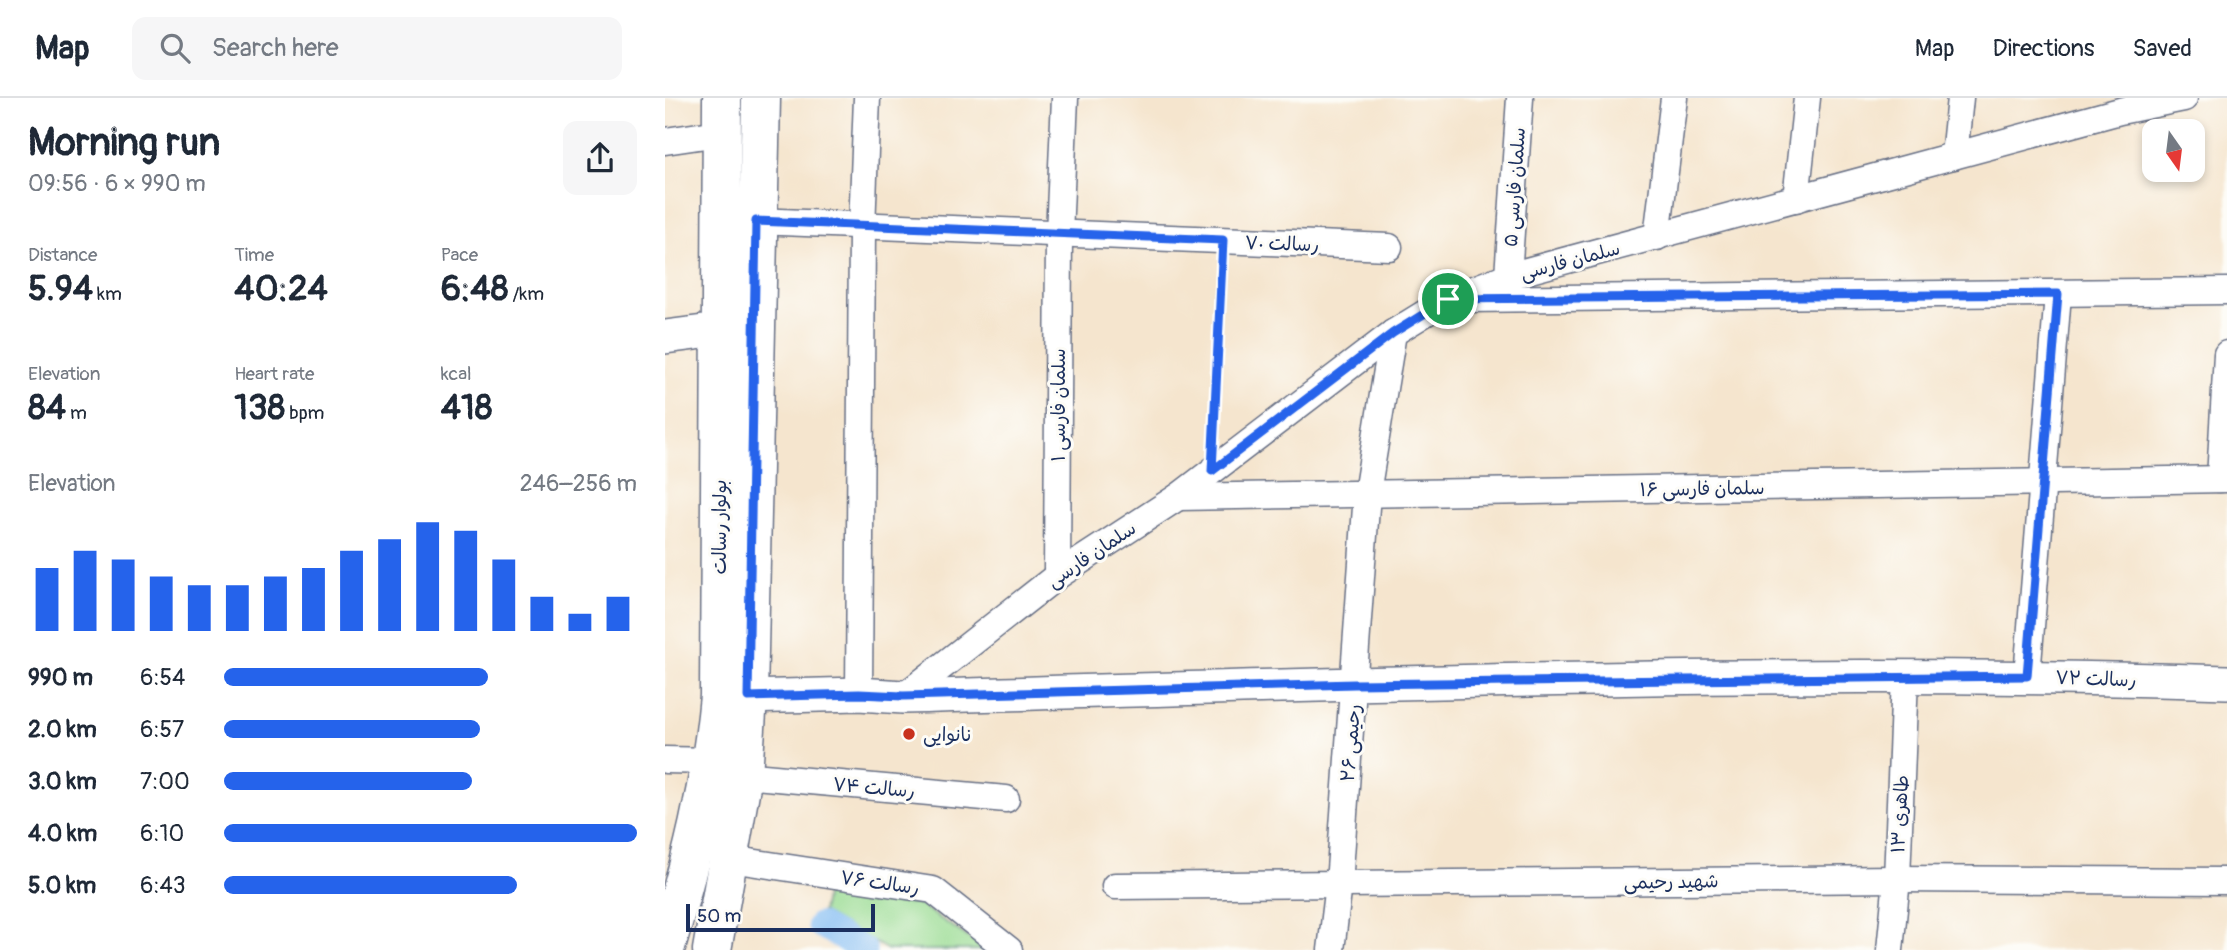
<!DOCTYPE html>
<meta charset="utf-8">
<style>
:root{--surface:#fff;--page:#f6f6f7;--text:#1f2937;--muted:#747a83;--line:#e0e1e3;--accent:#2563eb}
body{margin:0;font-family:Pangolin,"Playpen Sans Arabic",sans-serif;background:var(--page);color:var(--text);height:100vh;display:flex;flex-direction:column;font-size:26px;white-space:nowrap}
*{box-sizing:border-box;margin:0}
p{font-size:23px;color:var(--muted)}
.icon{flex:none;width:38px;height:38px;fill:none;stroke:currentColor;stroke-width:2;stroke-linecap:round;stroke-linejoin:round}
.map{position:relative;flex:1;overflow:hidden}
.details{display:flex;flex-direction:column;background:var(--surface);width:665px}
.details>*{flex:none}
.needle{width:46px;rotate:166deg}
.tools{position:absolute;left:1477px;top:21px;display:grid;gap:14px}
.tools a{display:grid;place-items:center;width:63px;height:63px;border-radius:14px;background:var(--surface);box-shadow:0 4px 10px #0003;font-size:35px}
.scale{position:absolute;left:21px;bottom:18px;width:189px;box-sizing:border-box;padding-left:7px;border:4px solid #1b2f5e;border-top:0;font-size:19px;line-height:24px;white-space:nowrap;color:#1b2f5e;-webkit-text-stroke:5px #fdfcf7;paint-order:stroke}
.pin{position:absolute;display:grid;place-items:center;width:60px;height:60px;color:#fff;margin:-30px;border:4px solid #fff;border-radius:50%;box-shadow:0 2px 7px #0007}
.round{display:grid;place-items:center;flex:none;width:74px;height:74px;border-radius:14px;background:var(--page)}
.summary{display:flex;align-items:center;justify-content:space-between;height:119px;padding:0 28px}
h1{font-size:38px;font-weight:700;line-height:52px}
.stats{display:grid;grid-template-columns:repeat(3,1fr);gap:10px;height:119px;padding:7px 28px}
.stats div{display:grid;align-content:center}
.stats b{font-size:35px;font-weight:700}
.stats small{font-size:19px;font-weight:400}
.stats p{font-size:19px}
.chart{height:196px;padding:14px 28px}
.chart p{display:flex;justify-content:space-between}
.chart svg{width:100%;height:126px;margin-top:7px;stroke:var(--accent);stroke-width:6}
ul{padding:0 28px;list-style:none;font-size:23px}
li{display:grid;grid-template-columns:112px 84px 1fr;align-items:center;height:52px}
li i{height:18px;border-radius:9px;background:var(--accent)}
header{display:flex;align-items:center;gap:42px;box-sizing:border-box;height:98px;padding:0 35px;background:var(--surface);border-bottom:2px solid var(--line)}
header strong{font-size:33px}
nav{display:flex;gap:38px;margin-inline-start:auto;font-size:24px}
.search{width:490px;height:63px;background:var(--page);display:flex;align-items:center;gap:18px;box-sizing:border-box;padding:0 24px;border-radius:14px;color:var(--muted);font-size:26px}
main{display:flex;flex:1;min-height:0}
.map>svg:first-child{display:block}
</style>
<header>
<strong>Map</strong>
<div class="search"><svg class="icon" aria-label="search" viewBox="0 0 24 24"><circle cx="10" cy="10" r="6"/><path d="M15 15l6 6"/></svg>Search here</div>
<nav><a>Map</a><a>Directions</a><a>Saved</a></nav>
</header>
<main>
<section class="details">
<div class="summary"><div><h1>Morning run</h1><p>09:56 · 6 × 990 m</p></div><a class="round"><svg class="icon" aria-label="share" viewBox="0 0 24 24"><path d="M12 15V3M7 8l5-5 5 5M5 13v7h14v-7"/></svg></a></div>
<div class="stats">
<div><p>Distance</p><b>5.94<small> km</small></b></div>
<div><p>Time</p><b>40:24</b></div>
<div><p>Pace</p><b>6:48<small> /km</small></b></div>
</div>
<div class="stats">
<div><p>Elevation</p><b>84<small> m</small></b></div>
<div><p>Heart rate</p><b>138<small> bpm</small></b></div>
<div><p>kcal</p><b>418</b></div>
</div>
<div class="chart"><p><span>Elevation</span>246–256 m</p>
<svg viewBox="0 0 160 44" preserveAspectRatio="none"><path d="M5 44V22M15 44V16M25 44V19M35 44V25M45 44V28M55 44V28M65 44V25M75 44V22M85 44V16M95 44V12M105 44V6M115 44V9M125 44V19M135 44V32M145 44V38M155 44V32"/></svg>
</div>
<ul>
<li><b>990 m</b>6:54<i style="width:64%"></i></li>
<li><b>2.0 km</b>6:57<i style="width:62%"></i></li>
<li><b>3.0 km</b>7:00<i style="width:60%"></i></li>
<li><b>4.0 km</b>6:10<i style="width:100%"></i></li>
<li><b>5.0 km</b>6:43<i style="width:71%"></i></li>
</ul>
</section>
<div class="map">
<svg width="1562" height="852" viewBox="0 0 1562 852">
<rect width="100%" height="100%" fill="#fdfcf7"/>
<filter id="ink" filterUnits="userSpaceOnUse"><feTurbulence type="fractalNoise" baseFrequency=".0143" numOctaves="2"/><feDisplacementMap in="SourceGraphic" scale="14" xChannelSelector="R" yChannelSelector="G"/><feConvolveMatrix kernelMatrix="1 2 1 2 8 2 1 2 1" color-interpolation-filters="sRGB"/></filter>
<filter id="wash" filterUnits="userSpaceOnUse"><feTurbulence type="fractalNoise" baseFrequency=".00686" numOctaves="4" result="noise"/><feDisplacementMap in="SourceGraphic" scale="28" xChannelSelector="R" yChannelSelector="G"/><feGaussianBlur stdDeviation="1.57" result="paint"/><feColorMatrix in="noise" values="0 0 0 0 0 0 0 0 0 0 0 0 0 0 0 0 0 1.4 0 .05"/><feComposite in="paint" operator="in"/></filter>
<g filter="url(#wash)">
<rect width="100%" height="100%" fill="#f5e5ce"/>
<!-- green -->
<path fill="#99dc93" stroke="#5a8678" stroke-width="2" d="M161,794L255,807L322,852H223L157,814Z"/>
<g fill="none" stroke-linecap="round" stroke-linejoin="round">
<!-- canal -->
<path stroke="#82bcf4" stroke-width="26" d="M155,827L199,852"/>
</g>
</g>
<g filter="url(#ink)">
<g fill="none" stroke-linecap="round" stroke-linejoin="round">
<defs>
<g id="minor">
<path d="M0,43L54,35"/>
<path d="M1289,58L1295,0"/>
<path d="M1131,101L1142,0"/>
<path d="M91,123L724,149"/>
<path d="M992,139L1009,0"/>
<path d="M843,178L855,0"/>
<path d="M802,201L1562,193"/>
<path d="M1555,381L1562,256"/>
<path d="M513,399L1562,381"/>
<path d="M392,478L394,136L400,0"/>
<path d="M1362,578L1393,196"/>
<path d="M194,596L197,130L202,0"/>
<path d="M238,599L392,478L513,399L728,235L783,201L843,178L1455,13L1519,0"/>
<path d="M0,662L48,663"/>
<path d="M78,677L341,701"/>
<path d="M65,761L268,792L344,852"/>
<path d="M450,788L1232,781L1562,783"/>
<path d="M666,852L674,786L702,395L728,235"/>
<path d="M1225,852L1232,781L1240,579"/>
</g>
<g id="tertiary">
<path d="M0,239L54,232"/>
<path d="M83,599L194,596L238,599C679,586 1121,570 1562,584"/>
</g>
<g id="primary">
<path d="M0,852C25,767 46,686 54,598L57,0"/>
<path d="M47,852L78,677L83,599L96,0"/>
</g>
</defs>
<!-- minor casing -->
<use href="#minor" stroke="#676f85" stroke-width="29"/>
<!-- tertiary casing -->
<use href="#tertiary" stroke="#676f85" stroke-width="36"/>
<!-- primary casing -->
<use href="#primary" stroke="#676f85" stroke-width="41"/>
<!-- path -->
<path stroke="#676f85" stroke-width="4.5" stroke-dasharray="5 5" stroke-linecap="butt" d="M548,341L557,168"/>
<!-- minor -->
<use href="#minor" stroke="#fff" stroke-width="26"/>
<!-- tertiary -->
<use href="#tertiary" stroke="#fff" stroke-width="33"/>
<!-- primary -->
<use href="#primary" stroke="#fff" stroke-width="38"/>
</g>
</g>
<g fill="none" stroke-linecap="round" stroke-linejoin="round" filter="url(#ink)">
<defs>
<path id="route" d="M91,123L558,142L547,373L728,235L783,201L1393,196L1362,578L690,586L238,598L194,596L83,599Z"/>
</defs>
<!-- route casing -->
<use href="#route" stroke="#fff" stroke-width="14"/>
<!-- route -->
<use href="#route" stroke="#2563eb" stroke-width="9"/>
</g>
<!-- markers -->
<circle fill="#c8321e" stroke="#fdfcf7" stroke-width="2.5" cx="244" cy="636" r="7"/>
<g text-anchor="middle" stroke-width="6" stroke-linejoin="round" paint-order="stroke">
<!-- street labels -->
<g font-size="19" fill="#1b2f5e" stroke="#fdfcf7">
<text transform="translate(849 89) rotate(-86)" y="7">سلمان فارسی ۵</text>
<text transform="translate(617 145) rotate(2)" y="7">رسالت ۷۰</text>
<text transform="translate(905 162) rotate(-15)" y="7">سلمان فارسی</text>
<text transform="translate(393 307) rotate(-90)" y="7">سلمان فارسی ۱</text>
<text transform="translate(1037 390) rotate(-1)" y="7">سلمان فارسی ۱۶</text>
<text transform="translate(54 429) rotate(-90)" y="7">بولوار رسالت</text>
<text transform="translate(426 456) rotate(-34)" y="7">سلمان فارسی</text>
<text transform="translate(1431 580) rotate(2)" y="7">رسالت ۷۲</text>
<text transform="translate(685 645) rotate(-85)" y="7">رحیمی ۲۶</text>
<text transform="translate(209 689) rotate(5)" y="7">رسالت ۷۴</text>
<text transform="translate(1234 716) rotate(-87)" y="7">طاهری ۱۳</text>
<text transform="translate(1006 783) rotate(-1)" y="7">شهید رحیمی</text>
<text transform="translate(215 784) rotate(8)" y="7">رسالت ۷۶</text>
</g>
<!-- poi labels -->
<g font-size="19" fill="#1b2f5e" stroke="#fdfcf7" text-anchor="start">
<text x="258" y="643">نانوایی</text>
</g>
</g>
</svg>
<div class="tools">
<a><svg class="needle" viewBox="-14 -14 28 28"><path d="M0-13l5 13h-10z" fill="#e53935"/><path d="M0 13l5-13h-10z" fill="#747a83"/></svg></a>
</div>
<div class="scale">50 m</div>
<div class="pin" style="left:783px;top:201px;background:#1e9e55"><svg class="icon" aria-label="arrive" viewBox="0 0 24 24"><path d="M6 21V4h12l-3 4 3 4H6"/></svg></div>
</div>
</main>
